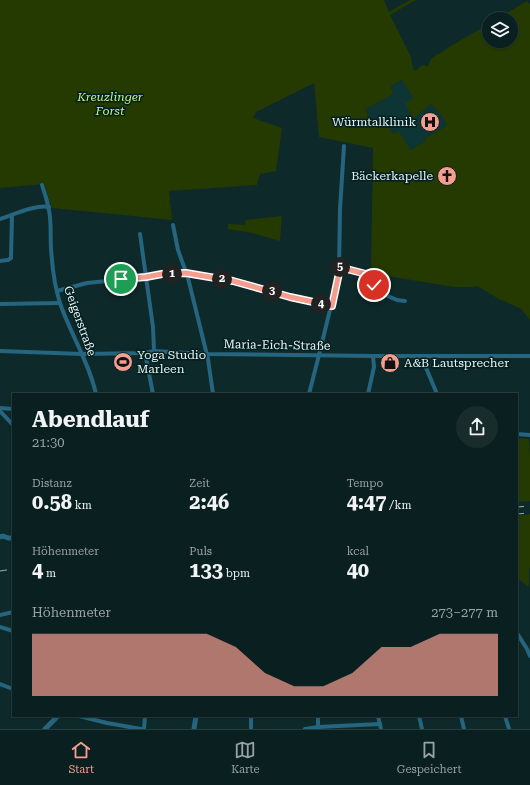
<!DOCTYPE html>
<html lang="de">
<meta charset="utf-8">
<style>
:root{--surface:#0a1f1f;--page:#182c2c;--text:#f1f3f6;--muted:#99a2a4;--line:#2a3d3d;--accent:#f59d8f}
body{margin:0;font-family:"Roboto Serif",serif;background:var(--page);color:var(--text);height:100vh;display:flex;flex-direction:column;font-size:15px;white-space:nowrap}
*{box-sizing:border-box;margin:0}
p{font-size:13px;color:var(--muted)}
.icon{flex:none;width:22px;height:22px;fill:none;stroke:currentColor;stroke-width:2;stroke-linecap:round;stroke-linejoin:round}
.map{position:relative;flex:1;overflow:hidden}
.sheet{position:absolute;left:12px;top:393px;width:506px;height:324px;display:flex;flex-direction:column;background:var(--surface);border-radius:0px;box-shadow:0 1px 3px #0004,0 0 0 1px var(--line)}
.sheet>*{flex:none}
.tools{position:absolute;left:482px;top:12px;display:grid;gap:8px}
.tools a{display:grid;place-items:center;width:36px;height:36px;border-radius:50%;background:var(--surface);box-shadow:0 1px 3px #0004,0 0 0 1px var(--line);font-size:20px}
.pin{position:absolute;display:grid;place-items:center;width:34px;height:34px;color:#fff;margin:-17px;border:2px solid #fff;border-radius:50%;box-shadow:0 1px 4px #0007}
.km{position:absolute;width:20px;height:20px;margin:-10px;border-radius:50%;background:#222;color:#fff;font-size:11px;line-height:20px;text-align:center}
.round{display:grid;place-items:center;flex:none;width:42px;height:42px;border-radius:21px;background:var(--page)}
.head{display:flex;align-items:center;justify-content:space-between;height:68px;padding:0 20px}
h1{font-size:22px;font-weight:700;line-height:30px}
.figures{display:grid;grid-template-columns:repeat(3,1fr);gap:6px;height:68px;padding:4px 20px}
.figures div{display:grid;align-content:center}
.figures b{font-size:20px;font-weight:700}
.figures small{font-size:11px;font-weight:400}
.figures p{font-size:11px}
.chart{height:112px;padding:8px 20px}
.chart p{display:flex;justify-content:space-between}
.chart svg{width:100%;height:72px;margin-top:4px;fill:var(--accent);opacity:.7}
.tab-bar{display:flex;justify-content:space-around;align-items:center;height:56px;border-top:1px solid var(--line);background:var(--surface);font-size:11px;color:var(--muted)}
.tab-bar a{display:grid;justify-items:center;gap:2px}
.tab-bar .selected{color:var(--accent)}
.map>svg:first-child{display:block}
</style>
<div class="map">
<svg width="530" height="729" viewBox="0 0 530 729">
<rect width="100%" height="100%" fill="#0e2929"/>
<!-- built -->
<path fill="#0d3536" d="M403,80L413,98V118L431,104L442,116L447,125L424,139L425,141L409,150L399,132L394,135L374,125L365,110L393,94L391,86Z"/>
<!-- green -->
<g fill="#243a00" fill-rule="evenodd">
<path d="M0,0H384L389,12L410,0H416L390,15L411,57L413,68L415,71L422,65L428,66L431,59L436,55L441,53L449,47L489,24V41H511V19H497L527,1L530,4V320L521,309L499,299L477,286L472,287H454L393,277L371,271L373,148L319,137L314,83L256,112L253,118L282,128L276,171L260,174L257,185L169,191L172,220L113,214L52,208L44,184L0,188ZM402,80L413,98L405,103L413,119L431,104L442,116L447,125L424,139L425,141L410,150L399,131L393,134L385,119L374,125L365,110L393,94L391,86Z"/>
<path d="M282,216L280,241L252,233L228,229V224L245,225L246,220Z"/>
<path d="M517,438L529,439L530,456V501L517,502Z"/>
<path d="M530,514V568H529V587L517,578V516Z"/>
</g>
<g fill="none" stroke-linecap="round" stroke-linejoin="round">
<!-- minor -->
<g stroke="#256580" stroke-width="4">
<path d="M42,185C44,192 47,199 48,206C52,219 50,234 51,248C52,264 55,288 60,303C70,333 89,362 96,394"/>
<path d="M0,219C13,215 36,204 49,207"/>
<path d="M173,225L178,250L188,278L208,359L213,394"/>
<path d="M140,234L153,327L154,351"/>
<path d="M0,261L8,260L11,258L12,215"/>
<path d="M339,267L365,274L377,289L383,294L397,300L405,301"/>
<path d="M57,291L87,283L146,277L162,274L186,273L233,281L290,297L331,306"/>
<path d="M0,304L60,303"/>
<path d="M0,351L82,354L145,353L154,351L206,354L373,356H530"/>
<path d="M145,353L153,394"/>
<path d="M423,357L424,363L437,394"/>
<path d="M309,394L319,355L339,273L340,209L344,146"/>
<path d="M368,394L374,367L373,356"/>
<path d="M0,408L13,409"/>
<path d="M0,411L13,425"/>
<path d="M517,434L530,435"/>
<path d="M0,615L13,612"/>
<path d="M0,627L13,631"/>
<path d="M517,633L527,649L530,656"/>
<path d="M0,684L13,689"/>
<path d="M79,716L107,723L141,729"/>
<path d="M378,716L381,729"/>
<path d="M419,716L422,729"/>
<path d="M461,716L464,729"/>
<path d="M505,716L509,729"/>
<path d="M318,727V716"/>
<path d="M144,729L145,716"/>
<path d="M251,729V716"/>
<path d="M305,729L318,727L380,724"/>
</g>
<!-- tertiary -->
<g stroke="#256580" stroke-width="5">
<path d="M0,537L3,536L8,538H13"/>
<path d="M45,729L58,716"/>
<path d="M194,729L196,716"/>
</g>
<!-- rail -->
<g stroke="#9db0b0" stroke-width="1" stroke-dasharray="7 7" stroke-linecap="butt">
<path d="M517,507L530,506"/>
<path d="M517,514L530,513"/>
<path d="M0,571L13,569"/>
</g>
</g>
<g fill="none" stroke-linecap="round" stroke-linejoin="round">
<defs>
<path id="route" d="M121,279L146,277L162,274L186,273L233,281L290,297L332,306L339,273V267L366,274L374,285"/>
</defs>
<!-- route casing -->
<use href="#route" stroke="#fff" stroke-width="8"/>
<!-- route -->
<use href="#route" stroke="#f59d8f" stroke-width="5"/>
</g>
<!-- icons -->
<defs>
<symbol id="hospital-disc" viewBox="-11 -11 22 22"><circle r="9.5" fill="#f59d8f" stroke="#041f1f"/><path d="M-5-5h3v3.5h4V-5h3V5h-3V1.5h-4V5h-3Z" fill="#111"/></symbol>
<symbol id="church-disc" viewBox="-11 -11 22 22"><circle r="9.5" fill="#f59d8f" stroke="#041f1f"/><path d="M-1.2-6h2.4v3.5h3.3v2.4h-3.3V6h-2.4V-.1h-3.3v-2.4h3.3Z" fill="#111"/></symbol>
<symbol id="stadium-disc" viewBox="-11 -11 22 22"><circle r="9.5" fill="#f59d8f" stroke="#041f1f"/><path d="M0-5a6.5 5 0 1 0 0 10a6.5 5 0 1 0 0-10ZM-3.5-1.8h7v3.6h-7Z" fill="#111"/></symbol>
<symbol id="shop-disc" viewBox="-11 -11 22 22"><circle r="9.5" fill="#f59d8f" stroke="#041f1f"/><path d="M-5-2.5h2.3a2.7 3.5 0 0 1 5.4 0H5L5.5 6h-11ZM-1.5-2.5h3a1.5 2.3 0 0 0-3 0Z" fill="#111"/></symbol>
</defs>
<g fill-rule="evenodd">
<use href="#hospital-disc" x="419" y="111" width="22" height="22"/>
<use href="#church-disc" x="436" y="165" width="22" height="22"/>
<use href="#stadium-disc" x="112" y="351" width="22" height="22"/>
<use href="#shop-disc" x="379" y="352" width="22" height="22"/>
</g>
<g text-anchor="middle" stroke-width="3" stroke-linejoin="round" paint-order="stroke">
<!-- park labels -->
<g font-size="12" font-style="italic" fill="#c1f38b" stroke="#041f1f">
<text x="110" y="101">Kreuzlinger<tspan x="110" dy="14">Forst</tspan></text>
</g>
<!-- poi labels -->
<g font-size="12" fill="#e7f6f6" stroke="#041f1f" text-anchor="end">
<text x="416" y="126">Würmtalklinik</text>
<text x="433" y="180">Bäckerkapelle</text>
<text x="137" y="359" text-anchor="start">Yoga Studio<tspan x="137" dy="14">Marleen</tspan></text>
<text x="404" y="367" text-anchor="start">A&amp;B Lautsprecher</text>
</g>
<!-- street labels -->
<g font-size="12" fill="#e7f6f6" stroke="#041f1f">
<text transform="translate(80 321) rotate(70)" y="4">Geigerstraße</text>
<text transform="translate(277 345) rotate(1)" y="4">Maria-Eich-Straße</text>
</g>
</g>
</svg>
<div class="tools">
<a><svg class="icon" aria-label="layers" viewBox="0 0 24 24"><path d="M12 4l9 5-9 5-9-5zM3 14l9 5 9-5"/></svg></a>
</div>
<div class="pin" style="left:121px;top:279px;background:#1e9e55"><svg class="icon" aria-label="arrive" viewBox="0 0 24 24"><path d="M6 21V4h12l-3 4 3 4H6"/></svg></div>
<div class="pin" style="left:374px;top:285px;background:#d93025"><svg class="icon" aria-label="check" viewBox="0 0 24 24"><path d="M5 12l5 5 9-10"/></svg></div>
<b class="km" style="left:172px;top:274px">1</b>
<b class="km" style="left:222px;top:279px">2</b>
<b class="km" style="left:272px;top:291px">3</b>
<b class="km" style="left:321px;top:304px">4</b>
<b class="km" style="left:340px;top:267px">5</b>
<section class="sheet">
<div class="head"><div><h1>Abendlauf</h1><p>21:30</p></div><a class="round"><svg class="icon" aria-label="share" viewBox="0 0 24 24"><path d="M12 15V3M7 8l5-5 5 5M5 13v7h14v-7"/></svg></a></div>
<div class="figures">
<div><p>Distanz</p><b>0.58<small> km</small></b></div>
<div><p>Zeit</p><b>2:46</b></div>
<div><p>Tempo</p><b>4:47<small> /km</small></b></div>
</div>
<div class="figures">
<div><p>Höhenmeter</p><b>4<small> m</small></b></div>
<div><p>Puls</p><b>133<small> bpm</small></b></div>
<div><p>kcal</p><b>40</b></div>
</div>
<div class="chart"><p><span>Höhenmeter</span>273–277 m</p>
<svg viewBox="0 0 160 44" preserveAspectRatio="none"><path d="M0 44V6L10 6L20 6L30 6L40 6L50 6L60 6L70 14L80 30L90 38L100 38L110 30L120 14L130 14L140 6L150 6L160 6V44z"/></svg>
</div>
</section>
</div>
<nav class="tab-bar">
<a class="selected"><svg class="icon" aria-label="home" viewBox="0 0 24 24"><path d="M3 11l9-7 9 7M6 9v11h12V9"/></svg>Start</a>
<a><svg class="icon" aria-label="map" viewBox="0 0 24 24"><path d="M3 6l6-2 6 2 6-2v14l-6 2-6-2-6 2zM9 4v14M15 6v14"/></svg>Karte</a>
<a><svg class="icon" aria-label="saved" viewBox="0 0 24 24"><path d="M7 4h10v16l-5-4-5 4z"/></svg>Gespeichert</a>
</nav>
